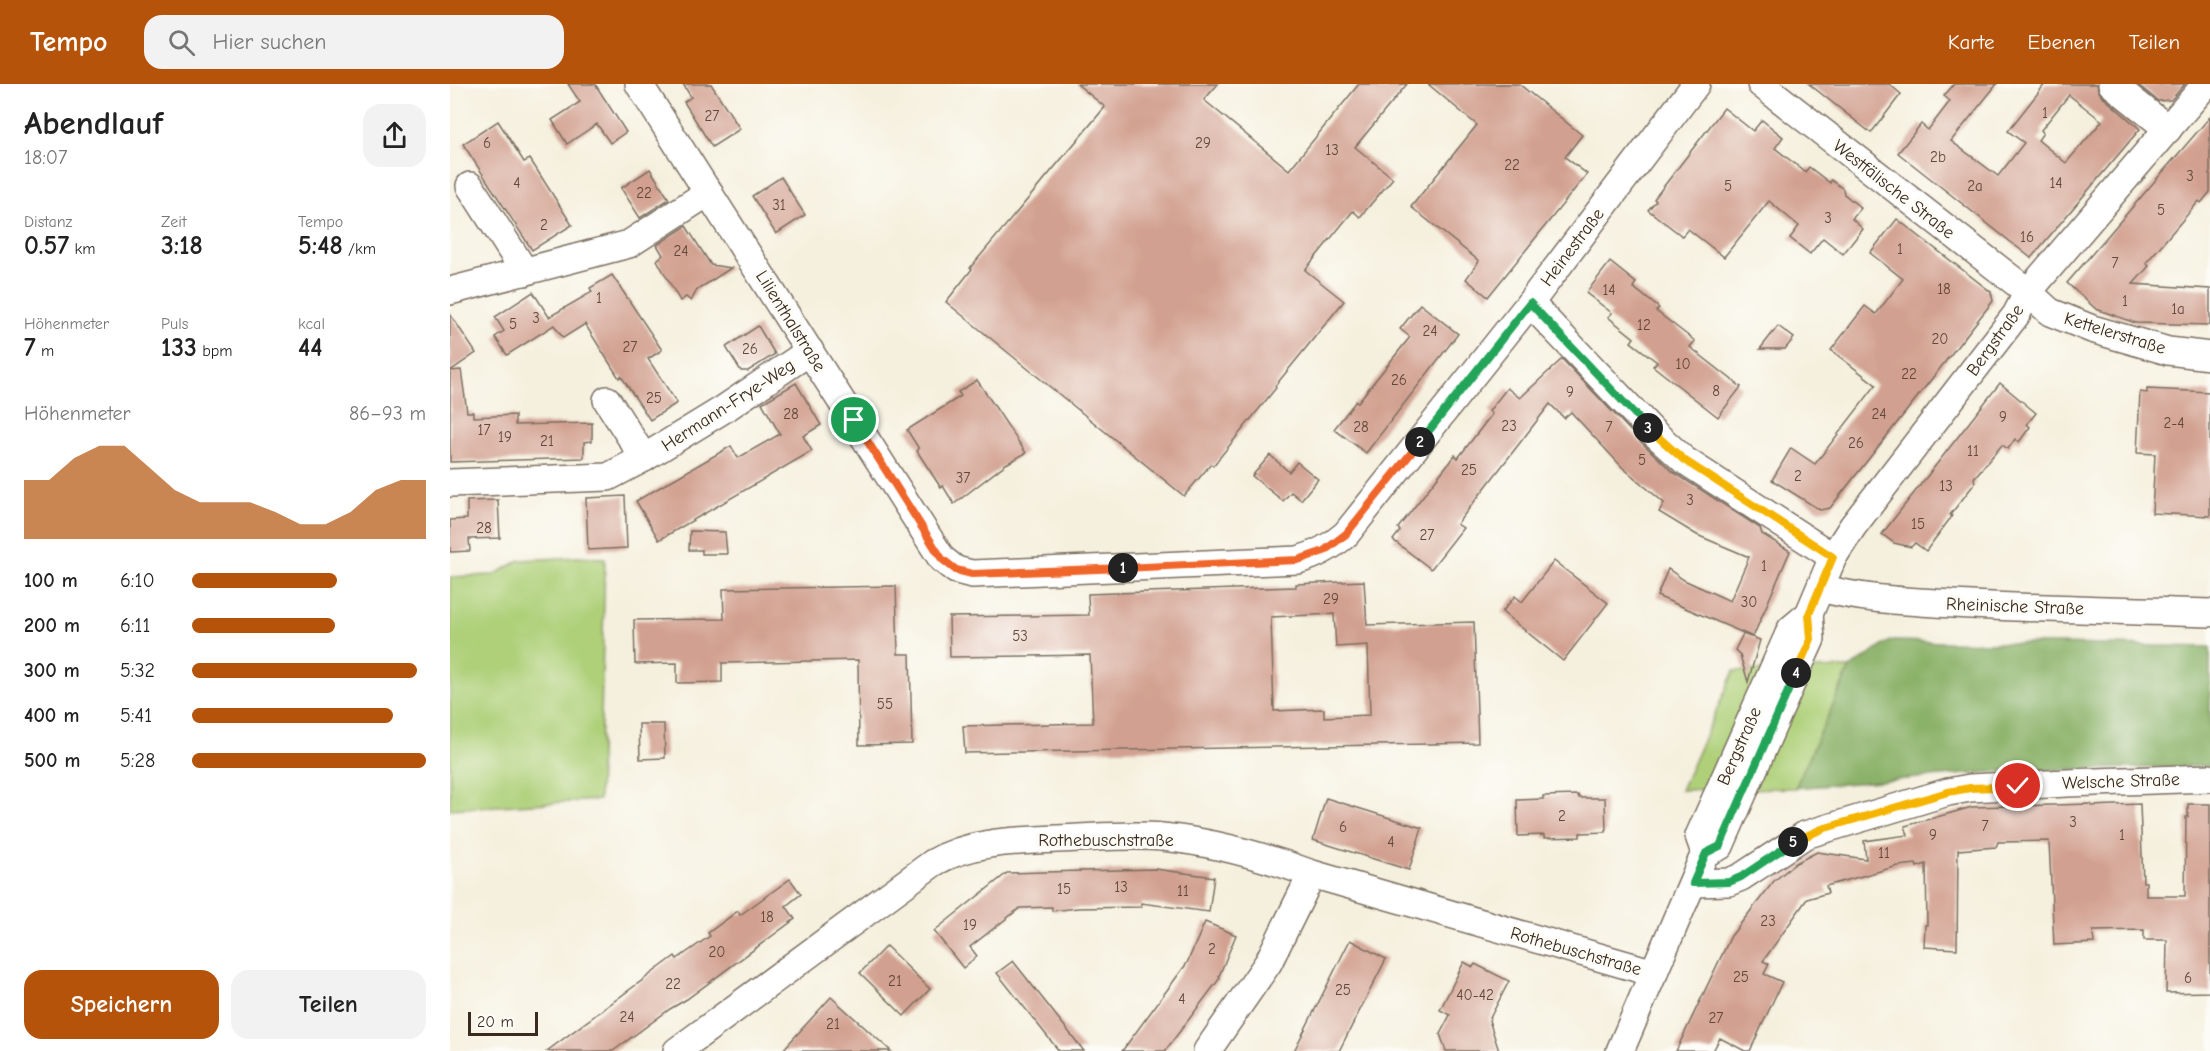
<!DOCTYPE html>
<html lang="de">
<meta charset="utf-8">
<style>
:root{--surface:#fff;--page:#f2f2f2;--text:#222;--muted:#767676;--accent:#b45309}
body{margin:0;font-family:"Comic Neue",sans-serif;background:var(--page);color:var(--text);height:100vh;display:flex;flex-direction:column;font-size:22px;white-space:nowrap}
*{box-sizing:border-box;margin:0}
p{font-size:20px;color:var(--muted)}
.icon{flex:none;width:33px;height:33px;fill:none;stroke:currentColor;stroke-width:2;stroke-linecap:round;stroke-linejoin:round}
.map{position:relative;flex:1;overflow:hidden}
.side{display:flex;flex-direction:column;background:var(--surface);width:450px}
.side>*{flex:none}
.scale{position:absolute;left:18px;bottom:15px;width:70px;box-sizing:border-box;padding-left:6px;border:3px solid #3b2a1e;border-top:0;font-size:16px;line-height:21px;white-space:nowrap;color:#3b2a1e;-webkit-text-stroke:4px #fdfcf7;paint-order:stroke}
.pin{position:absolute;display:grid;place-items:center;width:51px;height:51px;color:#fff;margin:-26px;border:3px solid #fff;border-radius:50%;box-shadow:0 2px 6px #0007}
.km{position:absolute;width:30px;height:30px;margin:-15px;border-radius:50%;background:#222;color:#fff;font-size:16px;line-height:30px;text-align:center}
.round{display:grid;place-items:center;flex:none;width:63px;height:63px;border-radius:18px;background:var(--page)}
.headline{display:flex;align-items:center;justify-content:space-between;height:102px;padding:0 24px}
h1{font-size:33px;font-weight:600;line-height:45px}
.metrics{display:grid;grid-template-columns:repeat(3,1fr);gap:9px;height:102px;padding:6px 24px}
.metrics div{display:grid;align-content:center}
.metrics b{font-size:26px;font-weight:600}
.metrics small{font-size:16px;font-weight:400}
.metrics p{font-size:16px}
.chart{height:168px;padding:12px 24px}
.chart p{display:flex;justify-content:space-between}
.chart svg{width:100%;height:108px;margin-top:6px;fill:var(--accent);opacity:.7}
.cta{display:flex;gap:12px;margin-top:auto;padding:12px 24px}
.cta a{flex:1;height:69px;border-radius:18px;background:var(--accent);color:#fff;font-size:24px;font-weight:600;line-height:69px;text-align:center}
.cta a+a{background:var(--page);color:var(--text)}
ul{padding:0 24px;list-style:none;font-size:20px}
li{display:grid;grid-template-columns:96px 72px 1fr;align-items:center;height:45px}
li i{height:15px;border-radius:8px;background:var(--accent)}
header{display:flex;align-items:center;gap:36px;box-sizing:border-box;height:84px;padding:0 30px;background:var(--accent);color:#fff}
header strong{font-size:28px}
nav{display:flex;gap:33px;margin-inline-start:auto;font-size:21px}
.search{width:420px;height:54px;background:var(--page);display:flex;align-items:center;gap:15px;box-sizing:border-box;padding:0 21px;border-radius:18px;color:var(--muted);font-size:22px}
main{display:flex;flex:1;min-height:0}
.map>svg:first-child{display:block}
</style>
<header>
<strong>Tempo</strong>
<div class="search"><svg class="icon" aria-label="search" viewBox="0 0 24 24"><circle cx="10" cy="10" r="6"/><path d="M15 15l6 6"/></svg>Hier suchen</div>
<nav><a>Karte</a><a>Ebenen</a><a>Teilen</a></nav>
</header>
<main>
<section class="side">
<div class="headline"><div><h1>Abendlauf</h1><p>18:07</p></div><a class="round"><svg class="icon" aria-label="share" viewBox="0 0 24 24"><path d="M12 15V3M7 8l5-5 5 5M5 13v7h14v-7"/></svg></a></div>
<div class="metrics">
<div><p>Distanz</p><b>0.57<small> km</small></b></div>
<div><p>Zeit</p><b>3:18</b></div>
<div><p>Tempo</p><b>5:48<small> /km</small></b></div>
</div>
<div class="metrics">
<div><p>Höhenmeter</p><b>7<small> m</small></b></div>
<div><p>Puls</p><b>133<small> bpm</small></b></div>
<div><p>kcal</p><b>44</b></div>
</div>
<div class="chart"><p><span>Höhenmeter</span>86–93 m</p>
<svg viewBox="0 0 160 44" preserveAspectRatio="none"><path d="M0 44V20L10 20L20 11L30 6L40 6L50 15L60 24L70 29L80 29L90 29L100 33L110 38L120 38L130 33L140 24L150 20L160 20V44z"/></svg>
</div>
<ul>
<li><b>100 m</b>6:10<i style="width:62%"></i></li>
<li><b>200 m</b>6:11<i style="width:61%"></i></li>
<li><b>300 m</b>5:32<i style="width:96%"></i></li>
<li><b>400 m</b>5:41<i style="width:86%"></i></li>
<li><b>500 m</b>5:28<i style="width:100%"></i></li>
</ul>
<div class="cta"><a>Speichern</a><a>Teilen</a></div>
</section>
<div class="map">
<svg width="1760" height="967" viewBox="0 0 1760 967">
<rect width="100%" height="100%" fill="#fdfcf7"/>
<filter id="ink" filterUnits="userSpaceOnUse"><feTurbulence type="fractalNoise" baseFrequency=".0167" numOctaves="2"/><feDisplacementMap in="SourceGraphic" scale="12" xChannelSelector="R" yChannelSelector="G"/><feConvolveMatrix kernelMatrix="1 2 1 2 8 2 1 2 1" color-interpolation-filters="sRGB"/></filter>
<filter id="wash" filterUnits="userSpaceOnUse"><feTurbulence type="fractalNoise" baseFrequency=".008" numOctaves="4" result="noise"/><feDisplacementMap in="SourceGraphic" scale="24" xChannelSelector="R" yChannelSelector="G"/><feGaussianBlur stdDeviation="1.35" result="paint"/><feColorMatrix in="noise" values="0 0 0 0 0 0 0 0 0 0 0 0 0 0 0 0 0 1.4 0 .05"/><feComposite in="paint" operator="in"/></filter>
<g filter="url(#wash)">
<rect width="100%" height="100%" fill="#f5f0de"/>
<!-- green -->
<g fill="#afd079" stroke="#757d4c" stroke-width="1.5">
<path d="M131,473L155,474L149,716L0,725V493L44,491L70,476Z"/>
<path d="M1400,584L1345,704L1231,706L1284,587Z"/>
</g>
<!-- forest -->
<path fill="#8bb269" stroke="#636e44" stroke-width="1.5" d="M1440,557L1760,563V682L1554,687L1345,704L1400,584Z"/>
<g id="blocks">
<!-- building -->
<g fill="#d2a090" fill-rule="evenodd">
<path d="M118,0H145L176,48L160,59L147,40L117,60L102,36L130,18Z"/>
<path d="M233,0H261L290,45L262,63L234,18L241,13Z"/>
<path d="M627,0H768L754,16L839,86L909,0H957L905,63L943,94L910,133L903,127L855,186L894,217L825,302L826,304L763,382L761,380L734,412L496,218L522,185L520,184L655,23Z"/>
<path d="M978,0H1069L1132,51L1115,73L1137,90L1038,213L1016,195L1029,177L961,123L1027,41Z"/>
<path d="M1359,0H1439L1451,10L1421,49Z"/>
<path d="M1504,0H1547L1501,57L1548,92L1574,59L1558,47L1595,0H1647L1648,6L1652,12L1690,45L1581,174L1448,69L1471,40L1478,46L1500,17L1494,12ZM1619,11L1652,37L1616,79L1588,56L1593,49L1591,46Z"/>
<path d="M1687,0H1735L1721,16L1708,17Z"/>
<path d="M1274,24L1303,47L1312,36L1333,53L1325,64L1355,88L1359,83L1380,99L1381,96L1393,105L1394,110L1411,124L1402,135L1413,145L1393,170L1373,154L1360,170L1340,154L1349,142L1319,117L1274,173L1238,145L1232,152L1198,126L1206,117L1204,115Z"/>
<path d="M1760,33V108L1751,119L1749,117L1696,179L1699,182L1683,200L1760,205V241L1686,239L1646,225L1617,199Z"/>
<path d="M48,37L74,78L80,75L122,141L82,166L13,60Z"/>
<path d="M200,85L219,115L190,134L171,104Z"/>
<path d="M331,93L355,131L326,150L302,112Z"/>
<path d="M1447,135L1541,208L1543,217L1380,424L1370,426L1322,396L1341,364L1365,380L1426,301L1381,266L1415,222L1426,230L1453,195L1420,169Z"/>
<path d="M236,142L261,181L281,184L247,206L241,217L236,213L230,217L207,176L213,171L207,161Z"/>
<path d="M1160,178L1186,199L1183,203L1209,224L1206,227L1245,257L1240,263L1291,303L1268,333L1203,282L1207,278L1181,258L1184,254L1158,233L1162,229L1136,209Z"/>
<path d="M162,191L212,266L198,275L227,319L200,336L171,292L169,294L135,240L113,254L104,241L57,271L45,253L54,247L45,233L83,208L99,233L142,208L140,204Z"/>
<path d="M970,220L1008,250L916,369L884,345L906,317L908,318L960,253L950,245Z"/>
<path d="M0,230L26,269L0,287Z"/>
<path d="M308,242L325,270L298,287H291L276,263Z"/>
<path d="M1328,242L1344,254L1335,265H1310Z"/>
<path d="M1112,275L1191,358L1223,388L1310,444L1312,450L1340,467L1303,553L1207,512L1218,485L1234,496L1280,517L1299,473L1247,451L1209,428L1214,419L1172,383L1121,328L1114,334L1100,320L1007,440L1013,444L981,485L943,456L950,447L948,444L1005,371L1008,374L1042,330L1039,327L1057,304L1070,314Z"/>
<path d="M11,286L17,328H23V333L65,331V341L142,339V357L134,358V374L0,378V287Z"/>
<path d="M527,296L576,369L556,380L504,420L493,402L491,404L467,367L469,365L457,346L511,312L508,308Z"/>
<path d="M346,299L371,341L353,352L362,367L209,456L186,417L281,362L288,374L330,350L312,319Z"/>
<path d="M1550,299L1586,329L1577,340L1580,343L1569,358L1565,355L1558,365L1552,361L1524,394L1525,399L1500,431L1502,432L1476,467L1465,459L1461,463L1444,459L1432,450Z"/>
<path d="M1697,305L1760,308V432L1702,429L1705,370L1687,369L1690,308L1697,309Z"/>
<path d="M820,371L839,388L847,378L868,395L851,416L841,408L833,417L802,392Z"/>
<path d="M175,412L177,464L138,466L136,414Z"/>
<path d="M48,416L50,454L19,455L20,467L0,468V436L17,435V417Z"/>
<path d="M240,447L275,448L277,470H252V466H239Z"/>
<path d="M1104,477L1158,519L1113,577L1052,528L1065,512L1072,518Z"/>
<path d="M914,497L917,541L1024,538L1028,659L515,669L513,642L643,639L640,571L500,573L499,533L639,531L638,510L846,503V500ZM884,530L886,563L918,561L920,631L874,633V625L824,627L821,533Z"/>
<path d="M446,502L448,570H460L462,660L409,661L408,576L272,579V598L227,599V579L185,580L184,536L274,535L273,505Z"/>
<path d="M1293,550L1310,556L1298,598L1290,571L1285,566Z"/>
<path d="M189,640H214L215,674L190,675Z"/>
<path d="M1128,711L1129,714H1155L1156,748L1130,749V753L1094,754V751L1068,752L1067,716L1093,715V712Z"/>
<path d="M876,714L972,744L959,786L863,756Z"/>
<path d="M1641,720V722L1690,720L1693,798H1696V812H1735L1736,733H1738V720H1760V908L1716,909L1717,856H1694V846L1643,847L1644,859L1604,861L1599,757L1548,758L1546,763L1508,766L1507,865L1474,863L1475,841H1477L1476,780L1467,783L1466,780L1448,782L1376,802L1378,809L1357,815L1313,877L1319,880L1314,890L1332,898L1300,967H1295L1270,954L1263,967H1226L1281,852L1324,797L1346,779L1367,768L1416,775L1414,757L1458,751L1455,742L1522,723Z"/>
<path d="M705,785L764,793L759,828L691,819V823L628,824L602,827V823L570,824L520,863L527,872L513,884L484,847L557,789Z"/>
<path d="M340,795L351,810L336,822L345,835L237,915L220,925L163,967H97L225,872L227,875L260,852L258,849L288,827L290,831Z"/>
<path d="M755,838L786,851L769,892L770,894L715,967H672L737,879Z"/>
<path d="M900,856L936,875L889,967H844Z"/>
<path d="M436,862L480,905L454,932L410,889Z"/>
<path d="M563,877L634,967H609L547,889Z"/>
<path d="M1014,878L1023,883L1025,880L1059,897L1039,936L1049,967H996L990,950L1000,931L990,926Z"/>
<path d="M381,913L423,951L441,967H332Z"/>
</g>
</g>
</g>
<g filter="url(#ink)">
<use href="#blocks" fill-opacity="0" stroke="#7c6f61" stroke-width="1.5"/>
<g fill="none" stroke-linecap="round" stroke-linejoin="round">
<defs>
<g id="minor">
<path d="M189,0L492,475L506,486L522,490L848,476C867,471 881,463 896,450L1080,219L1246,0"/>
<path d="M1311,0L1578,208L1600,228L1642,245L1718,267L1760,272"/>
<path d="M1662,0L1718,45"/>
<path d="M20,102L75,188"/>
<path d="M0,207L179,160L259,108"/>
<path d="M1080,219L1202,347L1234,376L1383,473"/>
<path d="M157,316L194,374"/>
<path d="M0,399L158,393L194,374L274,325L360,267"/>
<path d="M1371,504C1414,516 1458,517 1503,520C1588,525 1674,526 1760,529"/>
<path d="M1255,769L1249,752L1338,552L1341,545L1359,530L1383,473L1403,442L1566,231L1578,208L1756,0"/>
<path d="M1243,799L1279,798L1291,793L1355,751L1498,708L1520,704L1617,699L1760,694"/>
<path d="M227,967L483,779C521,757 564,757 607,755C642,754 678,750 712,753C764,758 813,772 862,790L1204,889"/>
<path d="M757,967L818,879L862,790"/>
<path d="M1170,967L1255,769L1270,762L1351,577L1361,555L1359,530"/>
</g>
</defs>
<!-- minor casing -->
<use href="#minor" stroke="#7c6f61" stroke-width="30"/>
<!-- minor -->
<use href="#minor" stroke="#fff" stroke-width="27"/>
</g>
</g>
<g fill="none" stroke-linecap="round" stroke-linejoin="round" filter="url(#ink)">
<defs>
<path id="split-1" d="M404,336L492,475L506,486L522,490L673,484"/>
<path id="split-2" d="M673,484L848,476L874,467L896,450L970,358"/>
<path id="split-3" d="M970,358L1080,219L1198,344"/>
<path id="split-4" d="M1198,344L1234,376L1383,473L1359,530L1361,555L1346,589"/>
<path id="split-5" d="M1343,758L1291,793L1279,798L1243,799L1256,769L1270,762L1346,589"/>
<path id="split-6" d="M1343,758L1372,745L1498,708L1520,704L1568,702"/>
</defs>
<!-- split-1 casing -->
<use href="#split-1" stroke="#fff" stroke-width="12"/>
<!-- split-2 casing -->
<use href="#split-2" stroke="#fff" stroke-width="12"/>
<!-- split-3 casing -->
<use href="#split-3" stroke="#fff" stroke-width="12"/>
<!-- split-4 casing -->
<use href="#split-4" stroke="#fff" stroke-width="12"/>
<!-- split-5 casing -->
<use href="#split-5" stroke="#fff" stroke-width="12"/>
<!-- split-6 casing -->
<use href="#split-6" stroke="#fff" stroke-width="12"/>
<!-- split-1 -->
<use href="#split-1" stroke="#f0652b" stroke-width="8"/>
<!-- split-2 -->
<use href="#split-2" stroke="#f0652b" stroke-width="8"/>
<!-- split-3 -->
<use href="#split-3" stroke="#22a559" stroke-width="8"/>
<!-- split-4 -->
<use href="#split-4" stroke="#f5b400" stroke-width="8"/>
<!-- split-5 -->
<use href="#split-5" stroke="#22a559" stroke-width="8"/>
<!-- split-6 -->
<use href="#split-6" stroke="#f5b400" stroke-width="8"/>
</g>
<g text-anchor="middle" stroke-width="6" stroke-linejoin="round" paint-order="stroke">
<!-- number labels -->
<g font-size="15" fill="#61483a">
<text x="1595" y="34">1</text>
<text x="262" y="37">27</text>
<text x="37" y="64">6</text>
<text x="753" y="64">29</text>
<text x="882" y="71">13</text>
<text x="1488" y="78">2b</text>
<text x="1062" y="86">22</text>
<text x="1740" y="97">3</text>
<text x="67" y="104">4</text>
<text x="1606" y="104">14</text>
<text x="1278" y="107">5</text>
<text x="1525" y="107">2a</text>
<text x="194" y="114">22</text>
<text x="329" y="126">31</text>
<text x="1711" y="131">5</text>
<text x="1378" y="139">3</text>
<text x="94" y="146">2</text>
<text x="1577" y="158">16</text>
<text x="1450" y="170">1</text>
<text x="231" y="172">24</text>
<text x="1665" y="184">7</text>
<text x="1494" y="210">18</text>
<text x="1159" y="211">14</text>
<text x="149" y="219">1</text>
<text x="1675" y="222">1</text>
<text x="1728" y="230">1a</text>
<text x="86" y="239">3</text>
<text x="63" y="245">5</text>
<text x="1194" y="246">12</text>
<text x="980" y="252">24</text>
<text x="1490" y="260">20</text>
<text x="180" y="268">27</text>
<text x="300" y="270">26</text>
<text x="1233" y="285">10</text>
<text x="1459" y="295">22</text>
<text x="949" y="301">26</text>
<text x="1266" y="312">8</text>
<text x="1120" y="313">9</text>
<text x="204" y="319">25</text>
<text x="341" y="335">28</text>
<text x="1429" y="335">24</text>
<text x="1553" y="338">9</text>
<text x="1724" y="344">2-4</text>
<text x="1059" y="347">23</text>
<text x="911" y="348">28</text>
<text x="1159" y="348">7</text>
<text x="34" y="351">17</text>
<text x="55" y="358">19</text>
<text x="97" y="362">21</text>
<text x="1406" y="364">26</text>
<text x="1523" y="372">11</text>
<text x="1192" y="381">5</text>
<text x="1019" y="391">25</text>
<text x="1348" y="397">2</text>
<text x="513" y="399">37</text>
<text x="1496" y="407">13</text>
<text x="1240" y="421">3</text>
<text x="1468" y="445">15</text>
<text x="34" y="449">28</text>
<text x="977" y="456">27</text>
<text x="1314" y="487">1</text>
<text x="881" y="520">29</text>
<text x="1299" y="523">30</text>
<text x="570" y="557">53</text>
<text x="435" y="625">55</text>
<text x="1112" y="737">2</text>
<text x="1623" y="743">3</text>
<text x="1535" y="747">7</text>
<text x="893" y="748">6</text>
<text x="1483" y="756">9</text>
<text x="1672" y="756">1</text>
<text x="941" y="763">4</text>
<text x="1434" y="774">11</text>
<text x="671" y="808">13</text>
<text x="614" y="810">15</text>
<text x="733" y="812">11</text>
<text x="317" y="838">18</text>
<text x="1318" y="842">23</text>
<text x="520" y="846">19</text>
<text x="762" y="870">2</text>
<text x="267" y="873">20</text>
<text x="1291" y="898">25</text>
<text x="1738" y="899">6</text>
<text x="445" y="902">21</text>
<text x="223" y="905">22</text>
<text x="893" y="911">25</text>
<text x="1025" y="916">40-42</text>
<text x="732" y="920">4</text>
<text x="177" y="938">24</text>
<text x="1266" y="939">27</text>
<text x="383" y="945">21</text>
</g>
<!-- street labels -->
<g font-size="18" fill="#3b2a1e" stroke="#fdfcf7">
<text transform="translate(1444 105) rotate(38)" y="6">Westfälische Straße</text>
<text transform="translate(1122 163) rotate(-53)" y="6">Heinestraße</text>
<text transform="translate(341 237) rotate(58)" y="6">Lilienthalstraße</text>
<text transform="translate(1665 249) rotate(17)" y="6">Kettelerstraße</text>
<text transform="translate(1545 256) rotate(-54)" y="6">Bergstraße</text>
<text transform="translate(278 321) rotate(-33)" y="6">Hermann-Frye-Weg</text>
<text transform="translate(1565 522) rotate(2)" y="6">Rheinische Straße</text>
<text transform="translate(1289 662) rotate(-66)" y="6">Bergstraße</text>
<text transform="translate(1671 697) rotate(-2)" y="6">Welsche Straße</text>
<text x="656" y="762">Rothebuschstraße</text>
<text transform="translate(1126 867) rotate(16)" y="6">Rothebuschstraße</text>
</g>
</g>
</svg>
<div class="scale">20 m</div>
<div class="pin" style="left:404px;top:336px;background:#1e9e55"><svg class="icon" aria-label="arrive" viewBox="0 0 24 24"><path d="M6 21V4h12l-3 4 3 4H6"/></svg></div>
<div class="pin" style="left:1568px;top:702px;background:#d93025"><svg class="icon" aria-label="check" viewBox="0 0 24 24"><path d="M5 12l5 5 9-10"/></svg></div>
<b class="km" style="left:673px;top:484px">1</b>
<b class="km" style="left:970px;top:358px">2</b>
<b class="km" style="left:1198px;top:344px">3</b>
<b class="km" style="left:1346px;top:589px">4</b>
<b class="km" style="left:1343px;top:758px">5</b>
</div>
</main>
